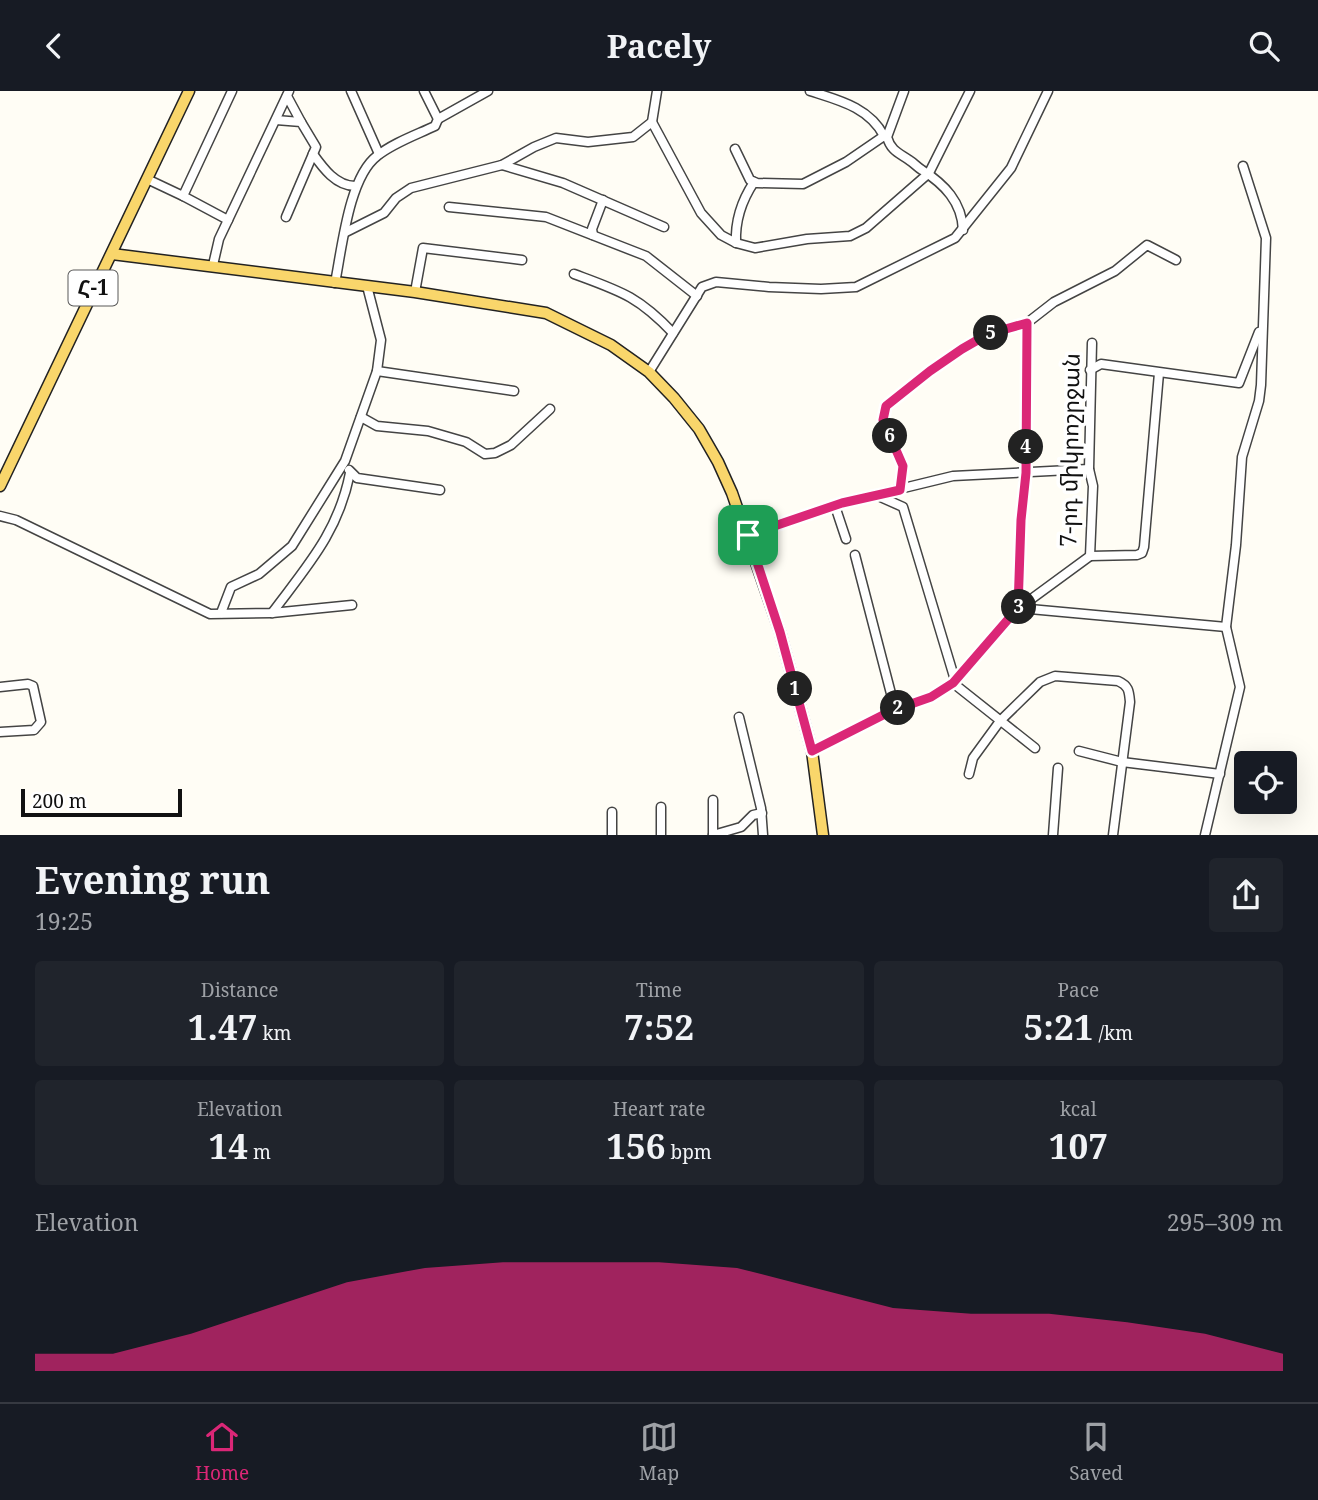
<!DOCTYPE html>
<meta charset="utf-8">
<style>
:root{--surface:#171b24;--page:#20242c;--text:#f1f3f6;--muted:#9ea1a6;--line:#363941;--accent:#db2777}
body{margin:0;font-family:"Noto Serif","Noto Sans Armenian",serif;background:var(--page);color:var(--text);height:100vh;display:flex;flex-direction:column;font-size:26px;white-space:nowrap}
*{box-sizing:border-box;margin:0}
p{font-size:23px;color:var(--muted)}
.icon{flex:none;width:38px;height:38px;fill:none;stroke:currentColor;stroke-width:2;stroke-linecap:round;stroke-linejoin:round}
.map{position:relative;height:744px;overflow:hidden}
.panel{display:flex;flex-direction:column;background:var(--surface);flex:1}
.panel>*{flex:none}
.buttons{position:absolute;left:1234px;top:660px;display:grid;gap:14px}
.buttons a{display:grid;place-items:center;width:63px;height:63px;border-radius:7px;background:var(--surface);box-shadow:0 7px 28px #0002;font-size:35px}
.scale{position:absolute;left:21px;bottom:18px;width:161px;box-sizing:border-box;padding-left:7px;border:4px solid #111;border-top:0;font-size:19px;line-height:24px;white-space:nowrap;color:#111;-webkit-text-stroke:5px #fff;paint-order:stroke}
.pin{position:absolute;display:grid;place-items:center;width:60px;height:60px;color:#fff;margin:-30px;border-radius:14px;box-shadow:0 4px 10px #0006}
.km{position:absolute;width:35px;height:35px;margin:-18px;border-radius:50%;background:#222;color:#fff;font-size:19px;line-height:35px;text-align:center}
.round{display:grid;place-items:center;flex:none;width:74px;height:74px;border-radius:7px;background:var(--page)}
.headline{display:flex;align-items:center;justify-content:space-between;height:119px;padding:0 35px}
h1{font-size:38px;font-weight:700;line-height:52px}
.figures{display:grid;grid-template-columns:repeat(3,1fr);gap:10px;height:119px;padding:7px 35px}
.figures div{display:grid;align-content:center;border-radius:7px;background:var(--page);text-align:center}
.figures b{font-size:35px;font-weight:700}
.figures small{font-size:19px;font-weight:400}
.figures p{font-size:19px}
.chart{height:196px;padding:14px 35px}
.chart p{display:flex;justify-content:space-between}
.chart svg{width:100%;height:126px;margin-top:7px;fill:var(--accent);opacity:.7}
header{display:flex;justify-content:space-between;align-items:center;height:91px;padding:0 35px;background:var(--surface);font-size:32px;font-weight:700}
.tabs{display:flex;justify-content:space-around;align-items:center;height:98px;border-top:2px solid var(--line);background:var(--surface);font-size:19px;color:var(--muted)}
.tabs a{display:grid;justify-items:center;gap:4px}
.tabs .on{color:var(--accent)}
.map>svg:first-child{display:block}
</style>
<header><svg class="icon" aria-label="back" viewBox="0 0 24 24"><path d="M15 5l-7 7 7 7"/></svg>Pacely<svg class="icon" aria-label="search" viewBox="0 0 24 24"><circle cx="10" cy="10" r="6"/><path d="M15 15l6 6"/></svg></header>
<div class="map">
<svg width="1318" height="744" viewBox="0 0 1318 744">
<rect width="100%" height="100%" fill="#fffdf5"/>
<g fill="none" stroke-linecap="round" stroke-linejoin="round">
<defs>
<g id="minor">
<path d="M351,0L379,63"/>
<path d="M810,0C838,9 869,16 884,45"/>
<path d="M904,0L887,46C891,60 899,62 909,69C914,72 917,76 922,79C944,93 962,111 963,139"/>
<path d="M287,5L301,31"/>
<path d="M438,28L488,0"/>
<path d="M276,29L301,31L316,56L286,126"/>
<path d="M652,31L701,122L721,144L736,152L755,157L807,148L850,145L866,137L929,82L970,0"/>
<path d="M735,58L750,89L757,92L803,93L846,71L884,45L887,46"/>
<path d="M313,63C323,77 336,95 355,95"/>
<path d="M502,74L563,92L664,136"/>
<path d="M147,88L183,105"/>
<path d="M449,116L546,126L646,165L697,205"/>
<path d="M228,129L183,105L232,0"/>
<path d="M346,141L384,122L396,107L411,97L502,74L534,56L556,47L588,51L633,46L652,31L657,0"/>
<path d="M593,144L592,138L603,109"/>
<path d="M736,152C735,130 742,109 754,91"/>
<path d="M213,174L219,148L289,0"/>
<path d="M574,183C620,200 638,205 673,242"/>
<path d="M335,192C342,157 349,86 377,65C393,52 416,44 435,35L438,28L424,0"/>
<path d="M415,201L423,157L522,169"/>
<path d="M1027,232L1025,382L1021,429L1019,517L1090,465L1093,395L1089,378L1092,252"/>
<path d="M1090,279L1101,273L1239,292L1259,241"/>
<path d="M377,280L514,300"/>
<path d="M649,281L702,196L716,191L769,196L821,198L856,196L955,147L1011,77L1048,0"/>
<path d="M361,326L377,335L428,340L466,351L485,363L495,362L511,354L550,318"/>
<path d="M349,379L357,387L440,399"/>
<path d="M900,399L903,375L883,329L886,315L930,280L962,258L988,243L1027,232L1054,211L1115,180L1147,154L1176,169"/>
<path d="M876,404L903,416L955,589"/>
<path d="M835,415L846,448"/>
<path d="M0,425L16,429L210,523L272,522L352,514"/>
<path d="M748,444L842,412L953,385L1089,378"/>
<path d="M855,464L895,618"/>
<path d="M1090,465L1137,464L1142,462L1144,456L1159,282"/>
<path d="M221,522L231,496L259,483L292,455L345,370L377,280L381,249L367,195"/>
<path d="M272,522C307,475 338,442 350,382"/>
<path d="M953,592L1035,657"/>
<path d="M0,596L28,593L33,595L41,631L34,639L0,641"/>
<path d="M739,626L761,717L763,744"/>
<path d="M812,660L891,620L931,606L953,592L1019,517L1226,536"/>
<path d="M1079,660L1122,671L1220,683"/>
<path d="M969,683L973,667L1000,630L1040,591L1055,585L1118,590C1129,595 1129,600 1130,611L1113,744"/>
<path d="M612,744V721"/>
<path d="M661,744V716"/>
<path d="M713,744L741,736L753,724L762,722"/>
<path d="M713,744V709"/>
<path d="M1053,744L1058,677"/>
<path d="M1205,744L1240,596L1226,536L1236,454L1242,366L1259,310L1261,294L1266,147L1243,75"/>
</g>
<g id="major">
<path d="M112,163L415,201L546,222L611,254L649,281L674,307L699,338L718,371L732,402L780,541L812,660L823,744"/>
<path d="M0,395L189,0"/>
</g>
</defs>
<!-- minor casing -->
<use href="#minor" stroke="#444" stroke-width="11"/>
<!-- major casing -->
<use href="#major" stroke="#222" stroke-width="13"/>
<!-- minor -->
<use href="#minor" stroke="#fff" stroke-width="8"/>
<!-- major -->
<use href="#major" stroke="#f9d66b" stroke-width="10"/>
</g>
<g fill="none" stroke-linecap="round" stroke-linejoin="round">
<defs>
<path id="route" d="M1027,232L1026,382L1021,429L1018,517L953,592L931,606L891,620L812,660L780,541L748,444L842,412L900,399L903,375L883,329L886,315L930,280L962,258L988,243Z"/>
</defs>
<!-- route casing -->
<use href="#route" stroke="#fff" stroke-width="14"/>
<!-- route -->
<use href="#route" stroke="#db2777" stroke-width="9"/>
</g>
<g text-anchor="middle" stroke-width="7" stroke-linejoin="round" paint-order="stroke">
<!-- shield labels -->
<rect fill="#fff" stroke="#585858" stroke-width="2" x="68.5" y="179.5" width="49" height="35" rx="5"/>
<g font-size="21" font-weight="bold" fill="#111">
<text x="93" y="204">Հ-1</text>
</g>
<!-- street labels -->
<g font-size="23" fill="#111" stroke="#fff">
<text transform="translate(1070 359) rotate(-89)" y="8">7-րդ միկրոշրջան</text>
</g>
</g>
</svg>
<div class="buttons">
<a><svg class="icon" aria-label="locate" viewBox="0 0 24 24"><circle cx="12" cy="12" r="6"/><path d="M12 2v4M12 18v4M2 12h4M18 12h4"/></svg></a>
</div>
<div class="scale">200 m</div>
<div class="pin" style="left:748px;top:444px;background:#1e9e55"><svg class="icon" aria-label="arrive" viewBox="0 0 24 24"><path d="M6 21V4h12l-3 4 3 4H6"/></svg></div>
<b class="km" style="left:795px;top:598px">1</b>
<b class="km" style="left:898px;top:617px">2</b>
<b class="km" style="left:1019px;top:516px">3</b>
<b class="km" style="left:1026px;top:356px">4</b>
<b class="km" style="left:991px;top:242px">5</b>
<b class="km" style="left:890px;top:345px">6</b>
</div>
<section class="panel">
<div class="headline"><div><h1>Evening run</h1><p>19:25</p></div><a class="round"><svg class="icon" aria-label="share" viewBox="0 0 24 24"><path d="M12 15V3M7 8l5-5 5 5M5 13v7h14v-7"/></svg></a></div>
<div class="figures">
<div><p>Distance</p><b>1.47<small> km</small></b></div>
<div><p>Time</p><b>7:52</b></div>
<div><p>Pace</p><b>5:21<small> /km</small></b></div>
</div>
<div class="figures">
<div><p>Elevation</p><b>14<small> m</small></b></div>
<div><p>Heart rate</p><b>156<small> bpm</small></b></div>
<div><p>kcal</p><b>107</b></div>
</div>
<div class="chart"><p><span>Elevation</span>295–309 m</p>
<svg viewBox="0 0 160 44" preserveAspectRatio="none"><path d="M0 44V38L10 38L20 31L30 22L40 13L50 8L60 6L70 6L80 6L90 8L100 15L110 22L120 24L130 24L140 27L150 31L160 38V44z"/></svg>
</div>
</section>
<nav class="tabs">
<a class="on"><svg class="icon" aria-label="home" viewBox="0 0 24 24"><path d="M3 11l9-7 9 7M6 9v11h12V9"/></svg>Home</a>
<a><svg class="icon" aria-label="map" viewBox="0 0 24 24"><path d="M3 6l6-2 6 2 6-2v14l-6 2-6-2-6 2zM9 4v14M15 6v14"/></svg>Map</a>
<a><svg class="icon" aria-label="saved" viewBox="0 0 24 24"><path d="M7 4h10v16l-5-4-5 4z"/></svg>Saved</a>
</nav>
